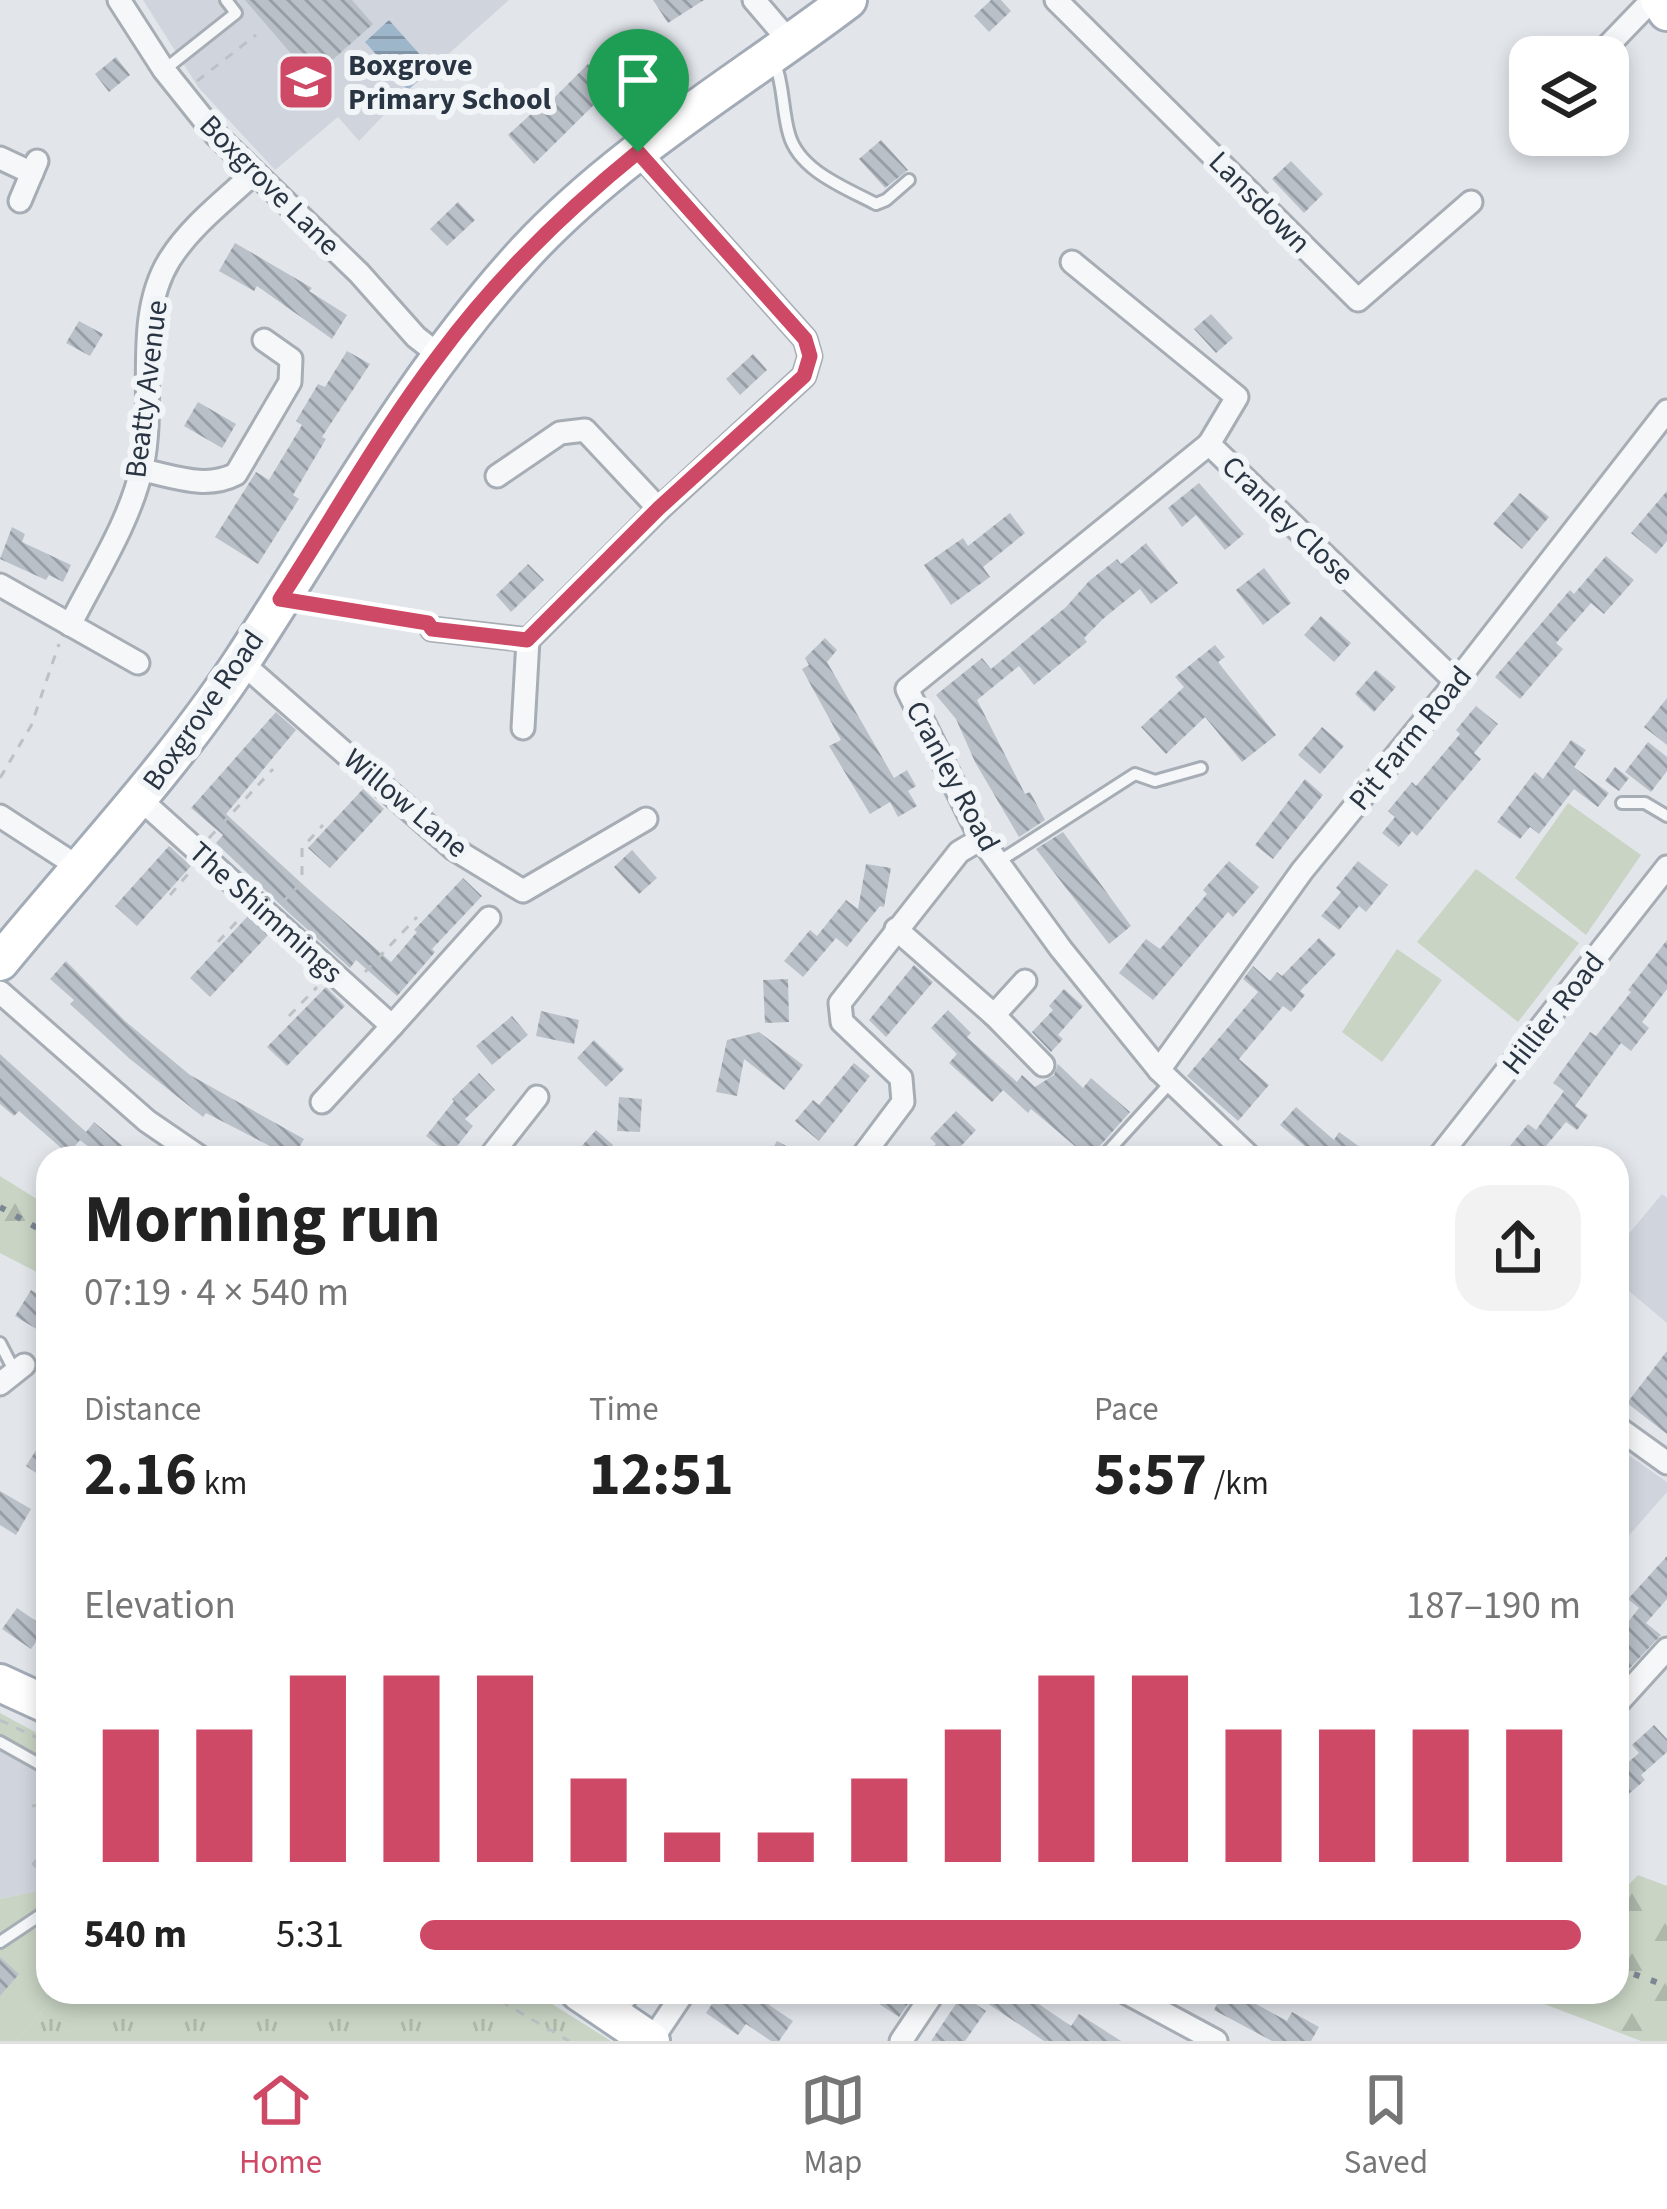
<!DOCTYPE html>
<meta charset="utf-8">
<style>
:root{--surface:#fff;--page:#f2f2f2;--text:#222;--muted:#767676;--line:#e0e0e0;--accent:#ce4966}
body{margin:0;font-family:"Source Sans 3",sans-serif;background:var(--page);color:var(--text);height:100vh;display:flex;flex-direction:column;font-size:45px;white-space:nowrap}
*{box-sizing:border-box;margin:0}
p{font-size:39px;color:var(--muted)}
.icon{flex:none;width:66px;height:66px;fill:none;stroke:currentColor;stroke-width:2;stroke-linecap:round;stroke-linejoin:round}
.map{position:relative;flex:1;overflow:hidden}
.sheet{position:absolute;left:36px;top:1146px;width:1593px;height:858px;display:flex;flex-direction:column;background:var(--surface);border-radius:36px;box-shadow:0 6px 18px #0003}
.sheet>*{flex:none}
.buttons{position:absolute;left:1509px;top:36px;display:grid;gap:24px}
.buttons a{display:grid;place-items:center;width:120px;height:120px;border-radius:24px;background:var(--surface);box-shadow:0 6px 18px #0003;font-size:60px}
.pin{position:absolute;display:grid;place-items:center;width:102px;height:102px;color:#fff;margin:-123px -51px;border-radius:50% 50% 50% 0;rotate:-45deg;box-shadow:0 0 12px #0007}
.pin .icon{rotate:45deg}
.round{display:grid;place-items:center;flex:none;width:126px;height:126px;border-radius:36px;background:var(--page)}
.summary{display:flex;align-items:center;justify-content:space-between;height:204px;padding:0 48px}
h1{font-size:66px;font-weight:700;line-height:90px}
.metrics{display:grid;grid-template-columns:repeat(3,1fr);gap:18px;height:204px;padding:12px 48px}
.metrics div{display:grid;align-content:center}
.metrics b{font-size:60px;font-weight:700}
.metrics small{font-size:33px;font-weight:400}
.metrics p{font-size:33px}
.chart{height:336px;padding:24px 48px}
.chart p{display:flex;justify-content:space-between}
.chart svg{width:100%;height:216px;margin-top:12px;stroke:var(--accent);stroke-width:6}
ul{padding:0 48px;list-style:none;font-size:39px}
li{display:grid;grid-template-columns:192px 144px 1fr;align-items:center;height:90px}
li i{height:30px;border-radius:15px;background:var(--accent)}
.tab-bar{display:flex;justify-content:space-around;align-items:center;height:168px;border-top:3px solid var(--line);background:var(--surface);font-size:33px;color:var(--muted)}
.tab-bar a{display:grid;justify-items:center;gap:6px}
.tab-bar .active{color:var(--accent)}
.map>svg:first-child{display:block}
</style>
<div class="map">
<svg width="1667" height="2041" viewBox="0 0 1667 2041">
<defs>
<pattern id="grass-tufts" width="24" height="20" patternUnits="userSpaceOnUse" patternTransform="scale(3)"><rect width="24" height="20" fill="#c9d4c4"/><path d="M3 7l-1-3M5 7V3M7 7l1-3M15 17l-1-3M17 17v-4M19 17l1-3" fill="none" stroke="#adb7aa"/></pattern>
<pattern id="forest-firs" width="22" height="20" patternUnits="userSpaceOnUse" patternTransform="scale(3)"><rect width="22" height="20" fill="#c9d4c4"/><path d="M5 1l3.5 6h-7zM16 11l3.5 6h-7z" fill="#adb7aa"/></pattern>
<pattern id="water-rules" width="6" height="5" patternUnits="userSpaceOnUse" patternTransform="scale(3)"><rect width="6" height="5" fill="#9eb6ca"/><path d="M0 2.5h6" fill="none" stroke="#8195a6"/></pattern>
<pattern id="building-back-hatch" width="6" height="6" patternUnits="userSpaceOnUse" patternTransform="scale(3)"><rect width="6" height="6" fill="#bac0c8"/><path d="M-1 5l2 2M0 0l6 6M5-1l2 2" fill="none" stroke="#979da4"/></pattern>
</defs>
<rect width="100%" height="100%" fill="#e2e6eb"/>
<!-- built -->
<g fill="#d0d5dd">
<path d="M143,0H509L408,90L359,141L338,117L275,170L198,87Z"/>
<path d="M1662,1194L1667,1198V1323L1617,1281V1248Z"/>
<path d="M1617,1447L1667,1482V1492L1617,1549Z"/>
<path d="M0,1735L48,1760V1889L0,1899Z"/>
</g>
<!-- grass -->
<path fill="url(#grass-tufts)" d="M59,1992H533L611,2041H16Z"/>
<!-- forest -->
<g fill="url(#forest-firs)">
<path d="M0,1176L48,1206V1278L0,1253Z"/>
<path d="M0,1713L48,1739V1760L0,1735Z"/>
<path d="M1638,1875L1667,1886V2041H1641L1513,1992H1617V1897Z"/>
</g>
<!-- garden -->
<g fill="#c9d4c4">
<path d="M1568,803L1641,855L1586,935L1515,878Z"/>
<path d="M1476,869L1579,943L1518,1022L1417,942Z"/>
<path d="M1397,949L1442,980L1382,1062L1342,1032Z"/>
<path d="M48,1889V1992H59L16,2041H0V1899Z"/>
</g>
<!-- water -->
<path fill="url(#water-rules)" d="M389,20L432,68L408,90L365,42Z"/>
<!-- building -->
<g fill="url(#building-back-hatch)">
<path d="M245,0H352L373,24L312,78Z"/>
<path d="M653,0H704L668,23Z"/>
<path d="M991,0H1001L1011,11L989,32L974,16Z"/>
<path d="M116,57L130,75L109,92L95,74Z"/>
<path d="M588,64L611,88L534,164L508,135L542,104L545,107Z"/>
<path d="M881,140L908,170L885,188L859,159Z"/>
<path d="M1291,161L1323,194L1304,213L1272,179Z"/>
<path d="M458,202L475,220L447,246L430,229Z"/>
<path d="M235,243L312,288L309,291L347,315L332,339L257,286L254,291L219,271Z"/>
<path d="M1211,314L1233,338L1216,353L1194,329Z"/>
<path d="M79,321L103,334L90,356L66,343Z"/>
<path d="M347,351L370,364L322,437L326,439L293,495L299,499L258,564L215,537L256,472L269,480L302,425L296,421L318,384L325,387Z"/>
<path d="M753,354L767,370L740,395L726,379Z"/>
<path d="M198,402L236,424L222,448L184,426Z"/>
<path d="M1199,483L1244,534L1225,550L1196,515L1182,527L1168,508Z"/>
<path d="M1667,491V541L1656,554L1631,533Z"/>
<path d="M1520,493L1549,517L1522,549L1493,524Z"/>
<path d="M1010,513L1025,533L983,567L990,577L951,605L924,565L963,538L968,546Z"/>
<path d="M12,527L25,534L22,542L71,565L63,582L49,575L46,580L0,559Z"/>
<path d="M1146,543L1178,583L1151,604L1140,589L1104,618L1084,638L1087,642L1034,685L1019,666L977,700L1025,794L1030,792L1045,820L1019,837L975,762L956,719L936,695L982,658L991,669L1066,607L1089,581L1117,559L1121,564Z"/>
<path d="M1606,556L1634,580L1604,614L1591,603L1556,643L1563,649L1520,699L1495,677L1570,590L1574,594Z"/>
<path d="M528,564L544,580L511,612L496,595Z"/>
<path d="M1264,568L1291,603L1263,625L1236,590Z"/>
<path d="M1321,616L1351,643L1334,662L1304,635Z"/>
<path d="M825,638L837,650L827,662L894,778L907,770L916,786L908,791L917,806L898,817L890,802L870,814L829,746L841,740L802,669L809,665L805,658Z"/>
<path d="M1215,645L1225,657L1218,662L1276,735L1242,762L1205,717L1166,754L1141,727L1184,687L1175,677Z"/>
<path d="M1376,670L1396,687L1374,712L1355,694Z"/>
<path d="M1667,698V745L1644,727Z"/>
<path d="M1476,706L1498,724L1474,753L1481,759L1417,836L1412,831L1399,847L1382,833L1395,817L1388,811L1412,782L1416,786L1460,734L1456,730Z"/>
<path d="M276,712L296,730L226,814L309,890L391,962L417,932L414,930L463,878L482,896L432,949L435,952L397,996L356,960L350,968L289,913L216,843L223,835L191,808Z"/>
<path d="M1322,727L1344,746L1320,774L1298,755Z"/>
<path d="M1571,740L1586,750L1574,767L1609,793L1598,807L1574,789L1539,834L1530,827L1520,839L1497,822L1535,772L1543,779Z"/>
<path d="M1648,742L1667,757V771L1651,792L1625,772Z"/>
<path d="M1615,767L1629,778L1619,791L1605,781Z"/>
<path d="M1305,779L1323,795L1273,859L1255,845Z"/>
<path d="M363,789L384,809L330,868L308,848Z"/>
<path d="M1063,832L1131,926L1109,944L1036,849Z"/>
<path d="M169,846L191,866L137,926L115,906Z"/>
<path d="M632,850L657,878L639,894L614,867Z"/>
<path d="M1229,861L1259,887L1233,917L1228,912L1153,1000L1119,973L1146,939L1160,949L1207,894L1203,890Z"/>
<path d="M1358,861L1388,885L1366,912L1359,906L1339,930L1321,916L1341,892L1336,888Z"/>
<path d="M866,864L891,868L884,907L880,906L847,947L836,938L803,977L784,961L810,930L817,936L846,900L858,909Z"/>
<path d="M248,916L268,935L210,997L190,978Z"/>
<path d="M1319,938L1336,954L1300,991L1305,995L1291,1012L1283,1006L1239,1059L1269,1085L1238,1121L1187,1076L1258,992L1243,979L1253,966L1270,981L1277,972L1282,976Z"/>
<path d="M1667,940V989L1642,1022L1649,1028L1631,1051L1621,1043L1575,1106L1588,1115L1577,1130L1566,1122L1536,1158H1500L1528,1124L1536,1130L1564,1091L1553,1083L1590,1032L1596,1036L1631,992L1628,990Z"/>
<path d="M66,961L125,1021L190,1075L304,1139L293,1158L206,1113L203,1117L130,1059L70,1004L74,1000L50,979Z"/>
<path d="M914,965L933,982L886,1037L869,1020Z"/>
<path d="M788,979L789,1022L765,1023L763,980Z"/>
<path d="M326,987L345,1006L287,1066L267,1047Z"/>
<path d="M1064,989L1083,1006L1058,1035L1063,1039L1051,1052L1032,1032L1053,1010L1049,1006Z"/>
<path d="M948,1010L971,1033L967,1037L1017,1082L1022,1075L1035,1087L1054,1075L1058,1064L1083,1088L1091,1078L1130,1112L1089,1158L1031,1109L1028,1113L1003,1090L992,1102L949,1063L957,1054L931,1028Z"/>
<path d="M541,1011L579,1020L574,1044L536,1036Z"/>
<path d="M512,1016L528,1035L492,1065L476,1046Z"/>
<path d="M759,1032L803,1065L784,1090L744,1059L737,1096L716,1092L727,1040Z"/>
<path d="M594,1040L624,1069L606,1087L577,1058Z"/>
<path d="M0,1054L86,1132L94,1122L137,1158H103L80,1140L68,1154L19,1111L14,1116L0,1104Z"/>
<path d="M854,1063L870,1076L819,1141L795,1121L813,1100L819,1105Z"/>
<path d="M479,1073L495,1090L465,1119L473,1126L450,1155L426,1136L454,1101L452,1099Z"/>
<path d="M619,1097L642,1099L640,1132L617,1131Z"/>
<path d="M1296,1107L1334,1140L1339,1132L1375,1158H1323L1307,1148L1280,1125Z"/>
<path d="M956,1111L976,1130L950,1158H923L936,1144L930,1138Z"/>
<path d="M596,1130L613,1145L602,1158H571Z"/>
<path d="M777,1141L808,1158H767Z"/>
<path d="M31,1290L48,1301V1336L15,1316Z"/>
<path d="M1667,1351V1434L1627,1403Z"/>
<path d="M48,1431V1481L26,1466Z"/>
<path d="M0,1491L31,1509L16,1535L0,1525Z"/>
<path d="M1667,1556V1599L1646,1623L1661,1635L1628,1670L1617,1661V1636L1639,1608L1628,1599Z"/>
<path d="M17,1608L46,1628L31,1649L2,1629Z"/>
<path d="M1654,1725L1667,1739V1752L1641,1775L1645,1780L1617,1804V1772L1639,1753L1632,1745Z"/>
<path d="M48,1846V1880L31,1864Z"/>
<path d="M0,1957L19,1974L0,1996Z"/>
<path d="M720,1992L739,2002L746,1992H778L769,2005L793,2021L779,2041H771L746,2024L738,2035L706,2013Z"/>
<path d="M861,1992H916L899,2017Z"/>
<path d="M990,1992H1021L1071,2026L1079,2014L1121,2041H1044L984,2001Z"/>
<path d="M1223,1992H1234L1287,2021L1292,2012L1319,2027L1311,2041H1272L1214,2010Z"/>
<path d="M962,1995L986,2011L965,2041H931Z"/>
</g>
<g fill="none" stroke-linecap="round" stroke-linejoin="round">
<defs>
<g id="lane">
<path d="M774,60C784,85 782,110 789,134C799,171 846,188 876,204L886,200L909,180"/>
<path d="M164,70L236,13L226,0"/>
<path d="M1622,803H1645L1667,816"/>
<path d="M998,862L1135,774L1155,781L1201,768"/>
<path d="M1102,1158L1171,1082"/>
<path d="M0,1343L15,1372"/>
<path d="M0,1742L48,1769"/>
<path d="M0,1942L48,1910"/>
<path d="M623,2010L636,1992"/>
</g>
<g id="street">
<path d="M119,0L164,70L216,135L359,273L416,337L439,355"/>
<path d="M754,0L791,43"/>
<path d="M1056,0L1358,300L1471,202"/>
<path d="M1597,57L1652,0"/>
<path d="M0,158L32,173"/>
<path d="M20,201L37,161"/>
<path d="M1072,262L1237,397L1209,444L1456,682"/>
<path d="M1209,444L907,689L981,839L1061,949L1159,1070L1251,1158"/>
<path d="M142,470C173,476 206,490 236,474L290,382L291,359L264,340"/>
<path d="M497,476L560,433L585,430L659,509"/>
<path d="M0,585L138,663"/>
<path d="M70,625C95,575 130,522 142,467C157,401 132,319 170,259C191,226 224,201 253,174"/>
<path d="M432,629L528,640L659,509L804,376L810,356L805,339L638,152"/>
<path d="M241,662L454,849L523,891L646,819"/>
<path d="M523,728L528,640"/>
<path d="M140,799L392,1026L489,918"/>
<path d="M0,816L80,868"/>
<path d="M896,929L994,1015L1025,981"/>
<path d="M0,992L147,1121L201,1158"/>
<path d="M994,1015L1043,1065"/>
<path d="M1159,1070L1302,871L1456,682L1667,411"/>
<path d="M322,1102L392,1026"/>
<path d="M489,1158L537,1097"/>
<path d="M861,1158L903,1102L901,1078L842,1022L840,1003L959,852L981,839"/>
<path d="M1438,1158L1667,867"/>
<path d="M0,1384L24,1365"/>
<path d="M1617,1427L1667,1463"/>
<path d="M1617,1704L1667,1649"/>
<path d="M1125,1992L1216,2041"/>
<path d="M651,2041L684,1992"/>
<path d="M901,2041L934,1992"/>
</g>
<g id="primary">
<path d="M1659,0L1667,12"/>
<path d="M0,962C81,863 169,771 240,664C332,524 412,376 526,252C619,152 740,82 848,0"/>
<path d="M0,1683L48,1705"/>
<path d="M579,1992L651,2041"/>
</g>
</defs>
<!-- lane casing -->
<use href="#lane" stroke="#a7adb5" stroke-width="16"/>
<!-- street casing -->
<use href="#street" stroke="#a7adb5" stroke-width="27"/>
<!-- primary casing -->
<use href="#primary" stroke="#a2abb6" stroke-width="42"/>
<!-- path -->
<g stroke="#bcc1c6" stroke-width="3" stroke-dasharray="9 9" stroke-linecap="butt">
<path d="M197,81L256,35"/>
<path d="M311,604L414,621"/>
<path d="M0,778L31,726L59,644"/>
<path d="M209,838L273,769"/>
<path d="M170,895L188,874"/>
<path d="M282,903L302,882V848L323,825"/>
<path d="M218,942L241,917"/>
<path d="M365,972L417,917"/>
<path d="M289,1016L317,987"/>
<path d="M0,1720L48,1743"/>
<path d="M32,1806L48,1804"/>
<path d="M40,1855L48,1834"/>
<path d="M485,1992L569,2041"/>
</g>
<!-- lane -->
<use href="#lane" stroke="#f5f7f9" stroke-width="10"/>
<!-- street -->
<use href="#street" stroke="#f5f7f9" stroke-width="21"/>
<!-- primary -->
<use href="#primary" stroke="#fff" stroke-width="36"/>
<!-- rail -->
<g stroke="#7c8794" stroke-width="6" stroke-dasharray="6 12" stroke-linecap="butt">
<path d="M0,1207L48,1234"/>
<path d="M1617,1968L1667,1986"/>
</g>
</g>
<g fill="none" stroke-linecap="round" stroke-linejoin="round">
<defs>
<path id="route" d="M638,152L805,339L810,356L804,376L659,508L527,640L432,629L428,623L280,599C333,518 381,431 440,354C497,277 564,212 638,152Z"/>
</defs>
<!-- route casing -->
<use href="#route" stroke="#fff" stroke-width="24"/>
<!-- route -->
<use href="#route" stroke="#ce4966" stroke-width="15"/>
</g>
<!-- icons -->
<defs>
<symbol id="school-square" viewBox="-11 -11 22 22"><rect x="-9" y="-9" width="18" height="18" rx="4" fill="#ce4966" stroke="#f2f5f8"/><path d="M0-5L7-2L0 1L-7-2ZM-4 1L0 2.5L4 1V4Q0 6-4 4Z" fill="#fff"/></symbol>
</defs>
<g fill-rule="evenodd">
<use href="#school-square" x="273" y="49" width="66" height="66"/>
</g>
<g text-anchor="middle" stroke-width="12" stroke-linejoin="round" paint-order="stroke">
<!-- poi labels -->
<g font-size="30" font-weight="bold" fill="#2a3543" stroke="#f2f5f8" text-anchor="start">
<text x="348" y="75">Boxgrove<tspan x="348" dy="34">Primary School</tspan></text>
</g>
<!-- street labels -->
<g font-size="30" fill="#2a3543" stroke="#f2f5f8">
<text transform="translate(270 185) rotate(45)" y="10">Boxgrove Lane</text>
<text transform="translate(1260 202) rotate(45)" y="10">Lansdown</text>
<text transform="translate(146 389) rotate(-83)" y="10">Beatty Avenue</text>
<text transform="translate(1288 520) rotate(44)" y="10">Cranley Close</text>
<text transform="translate(203 710) rotate(-55)" y="10">Boxgrove Road</text>
<text transform="translate(1410 738) rotate(-51)" y="10">Pit Farm Road</text>
<text transform="translate(953 776) rotate(62)" y="10">Cranley Road</text>
<text transform="translate(406 803) rotate(40)" y="10">Willow Lane</text>
<text transform="translate(266 912) rotate(42)" y="10">The Shimmings</text>
<text transform="translate(1553 1013) rotate(-52)" y="10">Hillier Road</text>
</g>
</g>
</svg>
<div class="buttons">
<a><svg class="icon" aria-label="layers" viewBox="0 0 24 24"><path d="M12 4l9 5-9 5-9-5zM3 14l9 5 9-5"/></svg></a>
</div>
<div class="pin" style="left:638px;top:152px;background:#1e9e55"><svg class="icon" aria-label="arrive" viewBox="0 0 24 24"><path d="M6 21V4h12l-3 4 3 4H6"/></svg></div>
<section class="sheet">
<div class="summary"><div><h1>Morning run</h1><p>07:19 · 4 × 540 m</p></div><a class="round"><svg class="icon" aria-label="share" viewBox="0 0 24 24"><path d="M12 15V3M7 8l5-5 5 5M5 13v7h14v-7"/></svg></a></div>
<div class="metrics">
<div><p>Distance</p><b>2.16<small> km</small></b></div>
<div><p>Time</p><b>12:51</b></div>
<div><p>Pace</p><b>5:57<small> /km</small></b></div>
</div>
<div class="chart"><p><span>Elevation</span>187–190 m</p>
<svg viewBox="0 0 160 44" preserveAspectRatio="none"><path d="M5 44V17M15 44V17M25 44V6M35 44V6M45 44V6M55 44V27M65 44V38M75 44V38M85 44V27M95 44V17M105 44V6M115 44V6M125 44V17M135 44V17M145 44V17M155 44V17"/></svg>
</div>
<ul>
<li><b>540 m</b>5:31<i style="width:100%"></i></li>
</ul>
</section>
</div>
<nav class="tab-bar">
<a class="active"><svg class="icon" aria-label="home" viewBox="0 0 24 24"><path d="M3 11l9-7 9 7M6 9v11h12V9"/></svg>Home</a>
<a><svg class="icon" aria-label="map" viewBox="0 0 24 24"><path d="M3 6l6-2 6 2 6-2v14l-6 2-6-2-6 2zM9 4v14M15 6v14"/></svg>Map</a>
<a><svg class="icon" aria-label="saved" viewBox="0 0 24 24"><path d="M7 4h10v16l-5-4-5 4z"/></svg>Saved</a>
</nav>
